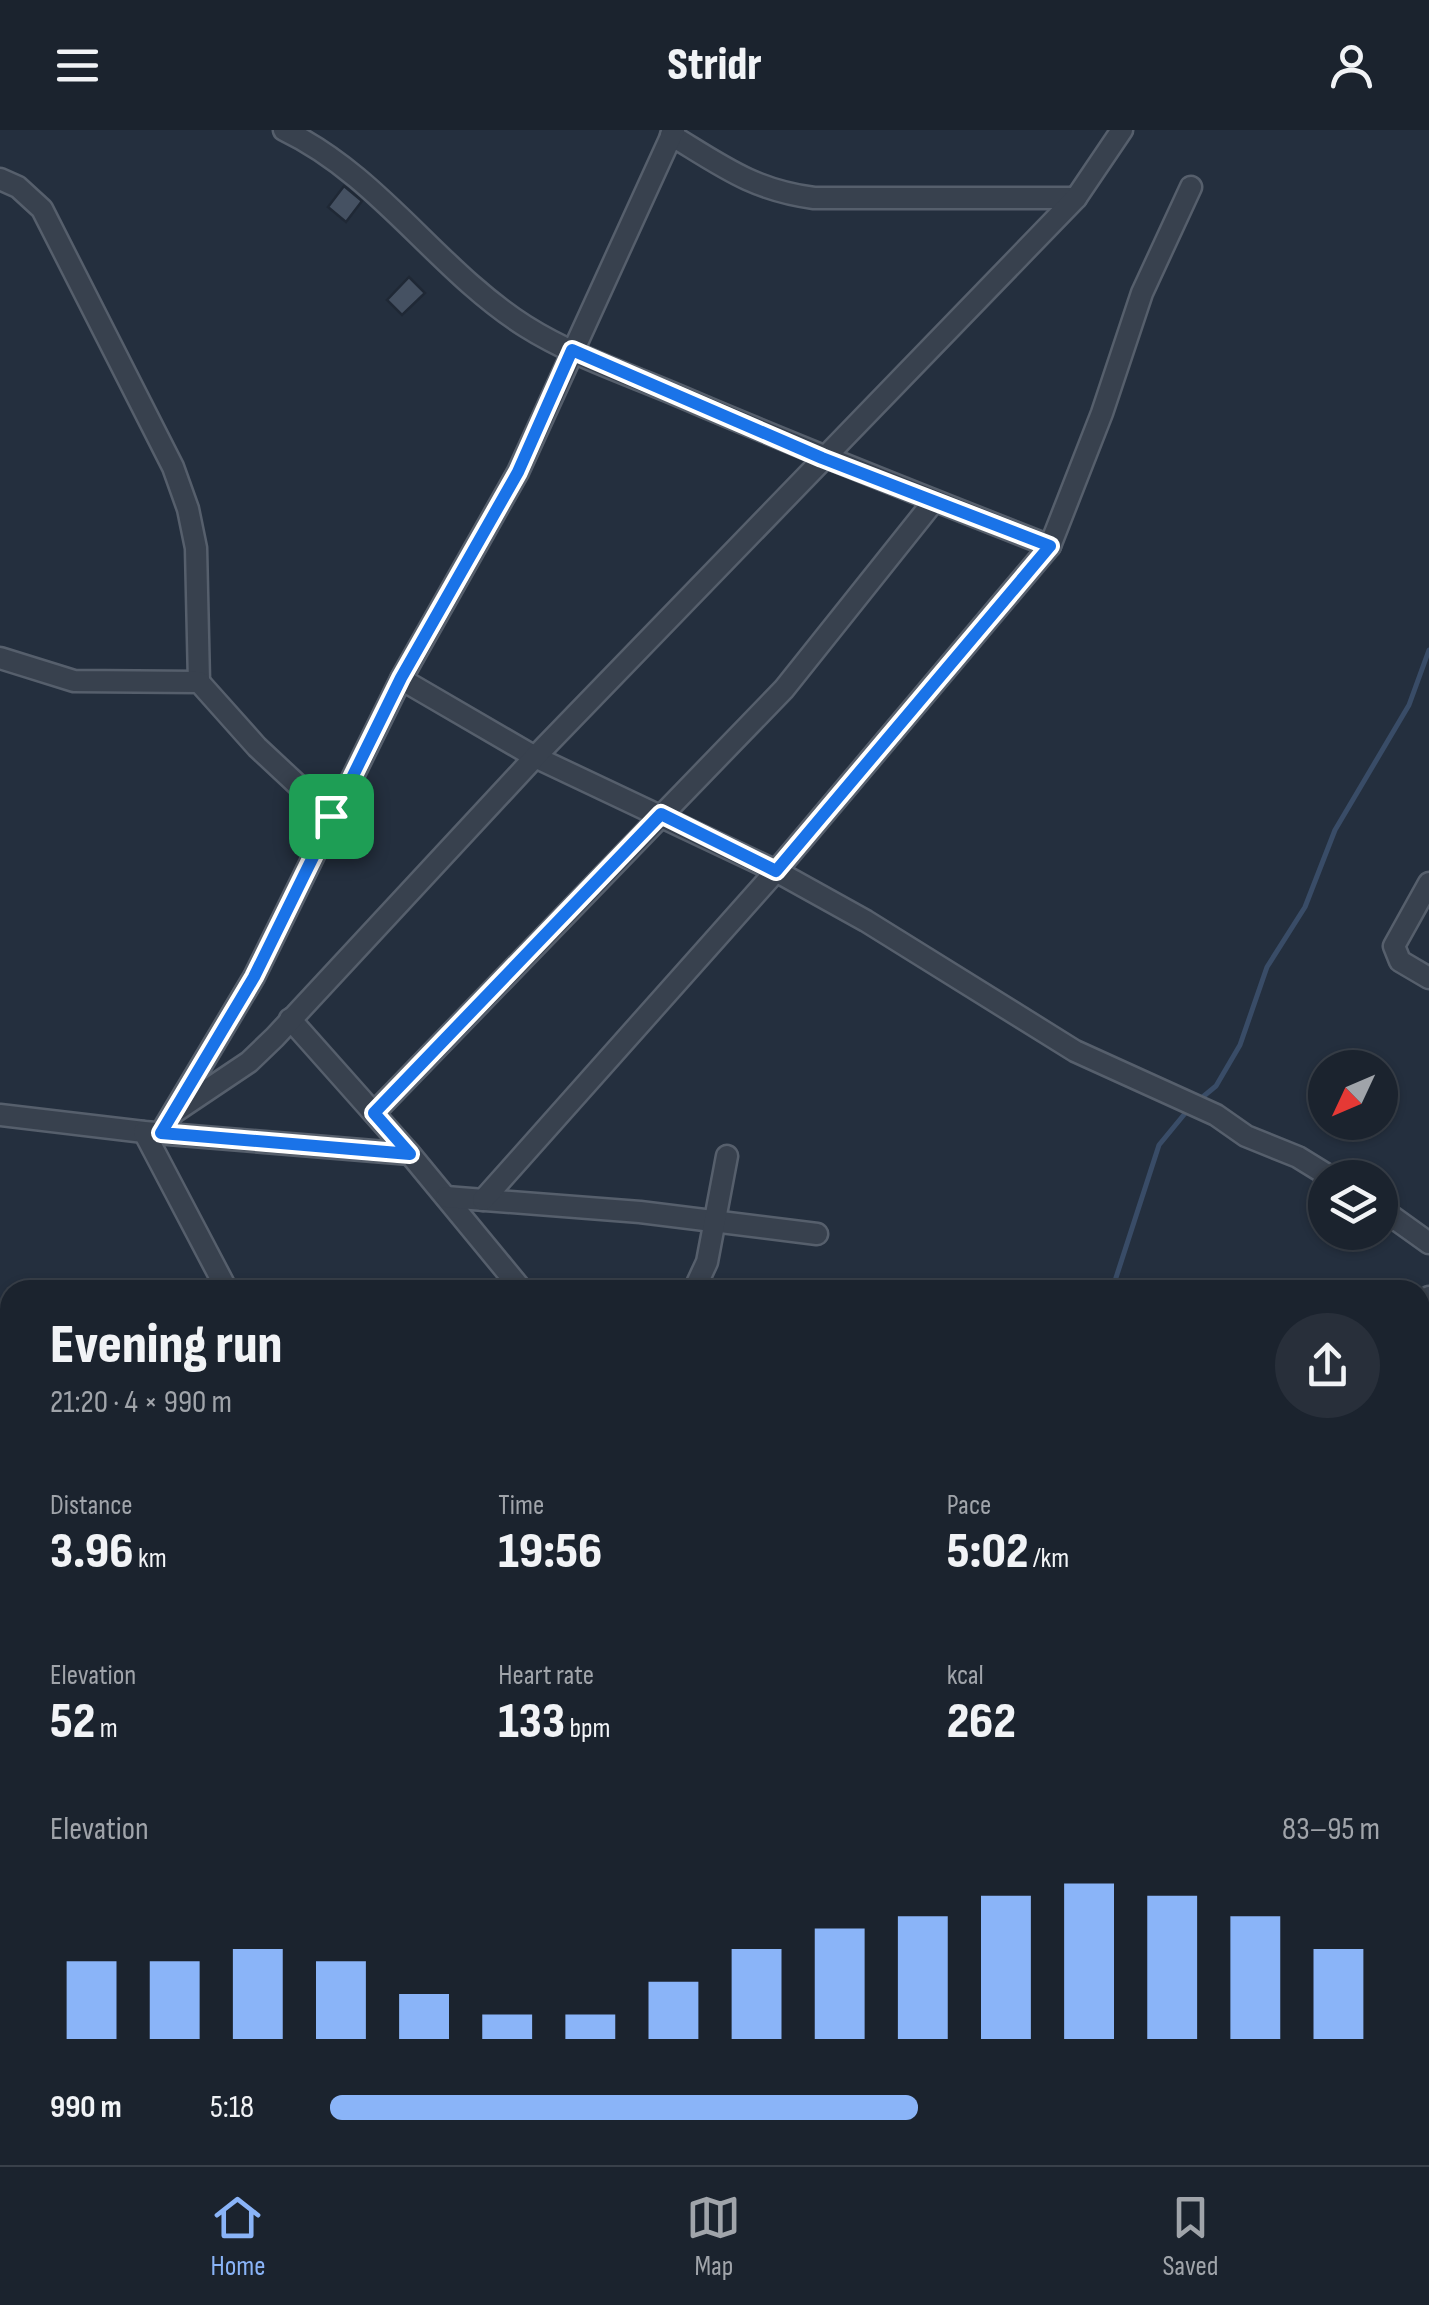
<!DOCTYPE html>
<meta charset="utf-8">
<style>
:root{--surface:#1b232e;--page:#282f3a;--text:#f1f3f6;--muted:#a0a4aa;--line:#39404a;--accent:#8ab4f8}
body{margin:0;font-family:"Sofia Sans Condensed",sans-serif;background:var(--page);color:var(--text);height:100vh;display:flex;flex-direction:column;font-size:38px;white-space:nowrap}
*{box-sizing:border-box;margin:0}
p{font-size:32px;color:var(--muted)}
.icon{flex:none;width:55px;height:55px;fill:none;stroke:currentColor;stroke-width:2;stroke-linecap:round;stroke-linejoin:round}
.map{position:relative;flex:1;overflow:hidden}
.sheet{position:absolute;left:0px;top:1150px;width:1430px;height:885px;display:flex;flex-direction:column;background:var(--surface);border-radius:30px 30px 0 0;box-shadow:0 2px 8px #0004,0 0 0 2px var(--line)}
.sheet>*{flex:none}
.needle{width:65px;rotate:226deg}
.fabs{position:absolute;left:1308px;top:920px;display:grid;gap:20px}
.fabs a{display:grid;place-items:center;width:90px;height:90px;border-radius:50%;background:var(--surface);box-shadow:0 2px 8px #0004,0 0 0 2px var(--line);font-size:50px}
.pin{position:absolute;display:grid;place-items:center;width:85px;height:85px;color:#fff;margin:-42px;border-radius:20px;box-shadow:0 5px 15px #0006}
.round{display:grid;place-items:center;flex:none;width:105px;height:105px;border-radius:52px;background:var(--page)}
.overview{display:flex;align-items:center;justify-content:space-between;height:170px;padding:0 50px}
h1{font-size:55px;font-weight:800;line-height:75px}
.metrics{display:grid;grid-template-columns:repeat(3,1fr);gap:15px;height:170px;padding:10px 50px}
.metrics div{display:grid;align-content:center}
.metrics b{font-size:50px;font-weight:800}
.metrics small{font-size:28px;font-weight:400}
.metrics p{font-size:28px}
.chart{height:280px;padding:20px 50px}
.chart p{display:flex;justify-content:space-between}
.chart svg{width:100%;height:180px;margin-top:10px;stroke:var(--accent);stroke-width:6}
ul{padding:0 50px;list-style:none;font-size:32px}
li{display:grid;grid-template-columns:160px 120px 1fr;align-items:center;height:75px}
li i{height:25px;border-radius:12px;background:var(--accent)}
header{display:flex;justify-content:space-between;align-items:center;height:130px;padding:0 50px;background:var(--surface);font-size:45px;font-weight:800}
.tabs{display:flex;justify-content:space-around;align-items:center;height:140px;border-top:2px solid var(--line);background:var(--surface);font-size:28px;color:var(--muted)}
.tabs a{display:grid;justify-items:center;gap:5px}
.tabs .selected{color:var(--accent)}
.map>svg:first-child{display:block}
</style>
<header><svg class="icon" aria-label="menu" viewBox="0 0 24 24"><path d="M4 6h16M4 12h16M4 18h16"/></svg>Stridr<svg class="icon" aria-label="person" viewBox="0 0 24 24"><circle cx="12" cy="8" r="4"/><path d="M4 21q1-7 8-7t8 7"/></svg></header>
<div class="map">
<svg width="1429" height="2035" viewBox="0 0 1429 2035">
<rect width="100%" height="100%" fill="#242f3e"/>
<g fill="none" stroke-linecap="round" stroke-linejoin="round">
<!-- stream -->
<g stroke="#394c67" stroke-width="5">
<path d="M1199,970L1216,956L1240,915L1267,837L1305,777L1335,700L1409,575L1429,520"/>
<path d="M1112,1160L1159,1015L1187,981"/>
<path d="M0,1668L10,1670"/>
</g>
</g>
<!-- building -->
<g fill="#455162" stroke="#1f2835" stroke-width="2.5">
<path d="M344,56L362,71L346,92L328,77Z"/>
<path d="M409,147L425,163L402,185L387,170Z"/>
</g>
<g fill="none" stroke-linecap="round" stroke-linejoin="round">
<defs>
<g id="street">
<path d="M284,0C380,46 437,140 525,196C574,227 631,245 684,268C805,320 928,368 1050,416"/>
<path d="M671,5C722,36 753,60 814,68H1076"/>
<path d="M0,49L18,57L42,79L173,337L188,379L196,418L199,552"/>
<path d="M0,528L74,551L199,552L257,617L331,686"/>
<path d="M401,549L535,627L776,741L866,791L1075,921L1216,985L1246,1006L1298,1027L1332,1048"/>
<path d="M1429,753L1394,816L1400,831L1429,848"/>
<path d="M290,889L410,1024L522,1160"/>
<path d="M176,981L249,932L275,907L535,627L1076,68L1122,0"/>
<path d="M374,983L784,559L934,371"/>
<path d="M0,985L144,1002L410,1024"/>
<path d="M144,1002L227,1160"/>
<path d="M161,1003L254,847L401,549L518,342L674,0"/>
<path d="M446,1067L640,1082L817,1104"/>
<path d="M483,1070L776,741L1050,416L1102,283L1142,163L1191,57"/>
<path d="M1380,1078L1429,1113"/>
<path d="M694,1160L707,1132L727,1026"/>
<path d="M1420,1181L1429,1167"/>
<path d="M1420,1604H1429"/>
<path d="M1420,1779L1429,1730"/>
<path d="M0,1795L10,1791"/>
<path d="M879,2025V2035"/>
<path d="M432,2035V2025"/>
<path d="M1372,2035L1374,2025"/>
</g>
</defs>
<!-- street casing -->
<use href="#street" stroke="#565f6c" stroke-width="25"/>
<!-- street -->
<use href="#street" stroke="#38414e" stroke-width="20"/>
</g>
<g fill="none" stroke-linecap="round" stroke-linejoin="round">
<defs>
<path id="route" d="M572,220L822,328L1050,416L776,741L661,684L374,983L410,1024L161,1003L254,847L401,548L518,342Z"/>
</defs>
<!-- route casing -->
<use href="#route" stroke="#fff" stroke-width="20"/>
<!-- route -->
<use href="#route" stroke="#1a73e8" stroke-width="12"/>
</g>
</svg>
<div class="fabs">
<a><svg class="needle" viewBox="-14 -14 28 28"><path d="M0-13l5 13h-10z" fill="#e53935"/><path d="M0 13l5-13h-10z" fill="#a0a4aa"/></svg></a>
<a><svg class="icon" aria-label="layers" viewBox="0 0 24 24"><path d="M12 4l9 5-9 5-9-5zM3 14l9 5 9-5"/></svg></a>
</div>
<div class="pin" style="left:331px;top:686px;background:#1e9e55"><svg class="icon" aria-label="arrive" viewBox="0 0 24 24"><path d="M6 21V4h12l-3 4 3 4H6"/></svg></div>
<section class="sheet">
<div class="overview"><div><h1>Evening run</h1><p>21:20 · 4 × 990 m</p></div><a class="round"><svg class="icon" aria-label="share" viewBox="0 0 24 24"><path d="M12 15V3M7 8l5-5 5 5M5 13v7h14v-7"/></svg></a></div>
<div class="metrics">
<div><p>Distance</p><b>3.96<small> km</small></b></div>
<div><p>Time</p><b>19:56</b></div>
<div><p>Pace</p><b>5:02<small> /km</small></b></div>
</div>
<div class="metrics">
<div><p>Elevation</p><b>52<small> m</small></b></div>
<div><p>Heart rate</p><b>133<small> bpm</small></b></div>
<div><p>kcal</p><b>262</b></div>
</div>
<div class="chart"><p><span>Elevation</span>83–95 m</p>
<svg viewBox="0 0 160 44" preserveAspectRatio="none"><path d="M5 44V25M15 44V25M25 44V22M35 44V25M45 44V33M55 44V38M65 44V38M75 44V30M85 44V22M95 44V17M105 44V14M115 44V9M125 44V6M135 44V9M145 44V14M155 44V22"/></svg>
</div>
<ul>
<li><b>990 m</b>5:18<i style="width:56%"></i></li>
</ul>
</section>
</div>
<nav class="tabs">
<a class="selected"><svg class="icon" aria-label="home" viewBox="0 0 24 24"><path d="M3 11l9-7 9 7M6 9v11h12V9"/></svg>Home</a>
<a><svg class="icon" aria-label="map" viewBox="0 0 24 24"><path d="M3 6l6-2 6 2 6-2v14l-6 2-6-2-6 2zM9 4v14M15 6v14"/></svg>Map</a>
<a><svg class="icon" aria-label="saved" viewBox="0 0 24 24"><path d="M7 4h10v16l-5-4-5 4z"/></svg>Saved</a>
</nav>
